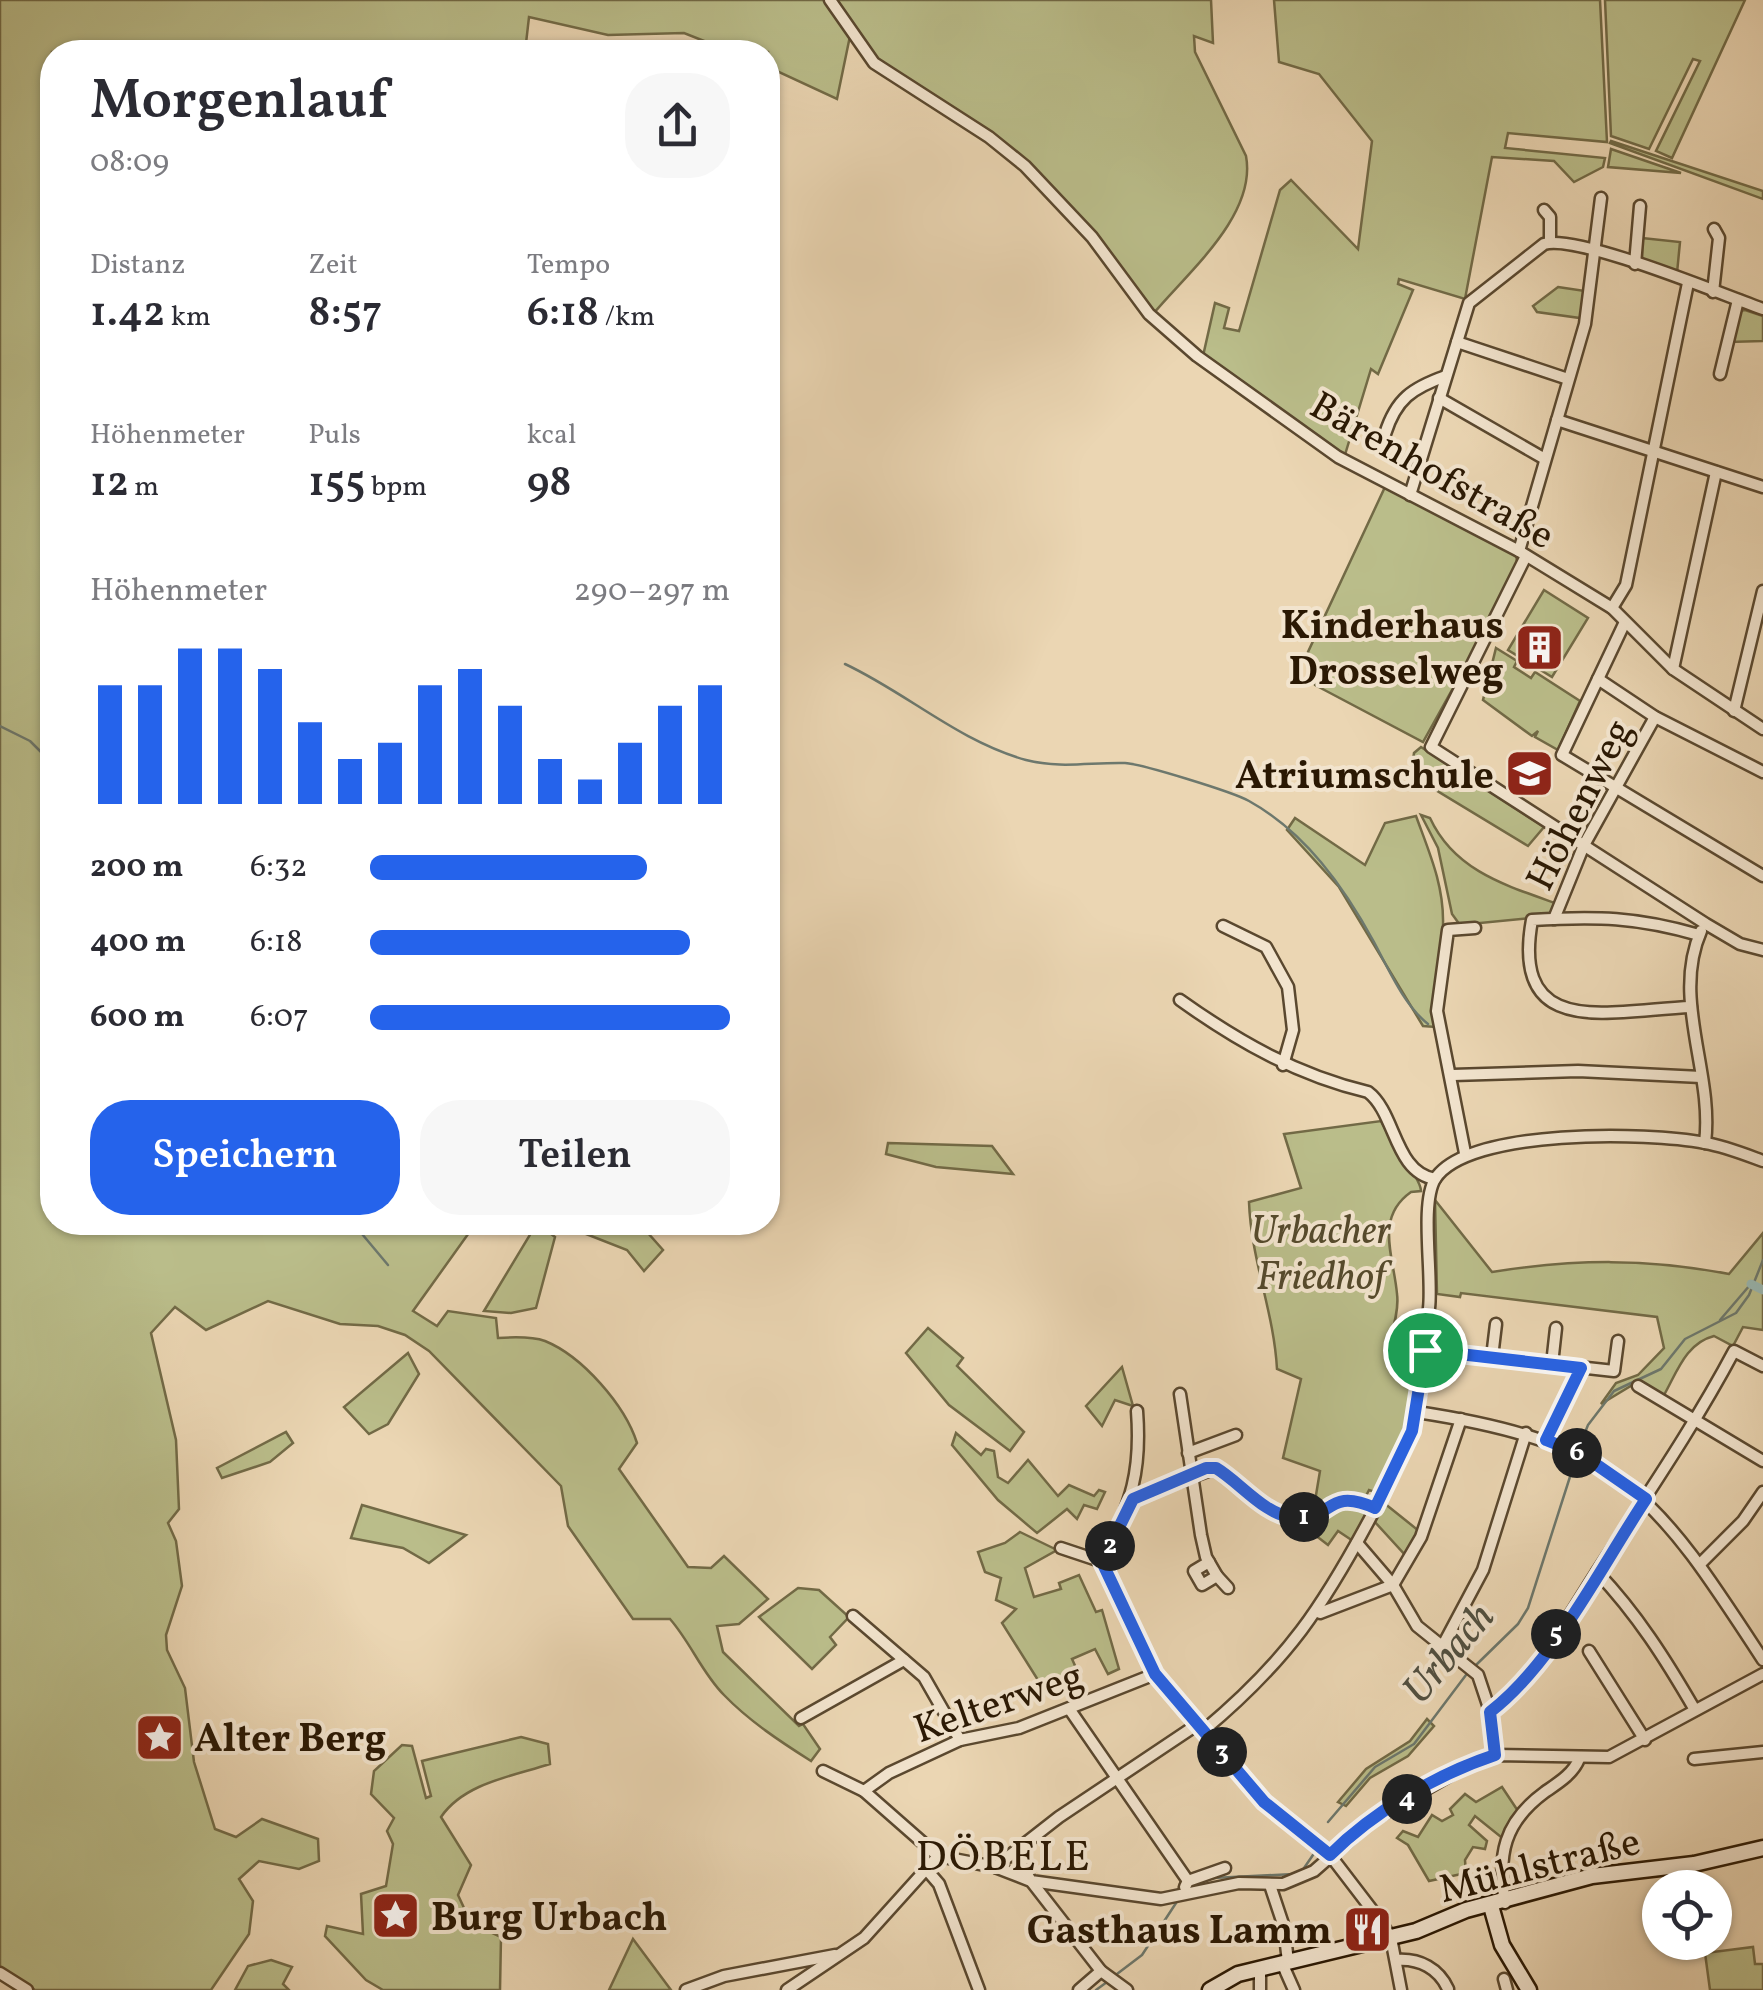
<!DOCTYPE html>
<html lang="de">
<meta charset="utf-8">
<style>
:root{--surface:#fff;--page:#f7f7f7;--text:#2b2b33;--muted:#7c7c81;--accent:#2563eb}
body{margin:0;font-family:Vollkorn,serif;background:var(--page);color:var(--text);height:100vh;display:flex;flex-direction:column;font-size:38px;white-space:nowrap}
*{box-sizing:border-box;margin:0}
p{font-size:32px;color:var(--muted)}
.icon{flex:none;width:55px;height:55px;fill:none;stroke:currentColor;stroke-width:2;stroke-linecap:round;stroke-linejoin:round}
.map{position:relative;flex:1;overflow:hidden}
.sheet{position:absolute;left:40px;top:40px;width:740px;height:1195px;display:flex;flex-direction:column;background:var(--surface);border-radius:40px;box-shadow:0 2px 8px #0004}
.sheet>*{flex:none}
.controls{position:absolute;left:1642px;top:1870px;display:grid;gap:20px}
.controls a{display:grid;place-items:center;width:90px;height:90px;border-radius:50%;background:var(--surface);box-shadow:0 2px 8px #0004;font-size:50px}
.pin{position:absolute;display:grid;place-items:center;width:85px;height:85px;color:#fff;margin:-42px;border:5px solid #fff;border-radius:50%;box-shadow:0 2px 10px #0007}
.km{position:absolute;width:50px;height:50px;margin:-25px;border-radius:50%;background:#222;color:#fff;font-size:28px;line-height:50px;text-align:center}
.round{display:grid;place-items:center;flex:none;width:105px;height:105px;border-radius:40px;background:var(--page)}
.summary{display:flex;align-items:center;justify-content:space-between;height:170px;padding:0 50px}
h1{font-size:55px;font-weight:600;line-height:75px}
.metrics{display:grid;grid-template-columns:repeat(3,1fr);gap:15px;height:170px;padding:10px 50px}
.metrics div{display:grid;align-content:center}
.metrics b{font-size:42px;font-weight:600}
.metrics small{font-size:28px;font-weight:400}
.metrics p{font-size:28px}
.chart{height:280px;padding:20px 50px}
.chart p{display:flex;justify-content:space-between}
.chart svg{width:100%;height:180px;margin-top:10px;stroke:var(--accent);stroke-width:6}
.action{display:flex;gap:20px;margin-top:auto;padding:20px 50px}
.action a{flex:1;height:115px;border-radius:40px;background:var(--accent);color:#fff;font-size:40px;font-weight:600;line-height:115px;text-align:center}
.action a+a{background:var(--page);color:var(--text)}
ul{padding:0 50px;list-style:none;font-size:32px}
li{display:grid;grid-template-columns:160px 120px 1fr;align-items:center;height:75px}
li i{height:25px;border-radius:12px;background:var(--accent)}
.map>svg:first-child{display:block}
</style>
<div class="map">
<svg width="1763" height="1990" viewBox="0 0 1763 1990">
<rect width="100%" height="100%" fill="#ebd6b3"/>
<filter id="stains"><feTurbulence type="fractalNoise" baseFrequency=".002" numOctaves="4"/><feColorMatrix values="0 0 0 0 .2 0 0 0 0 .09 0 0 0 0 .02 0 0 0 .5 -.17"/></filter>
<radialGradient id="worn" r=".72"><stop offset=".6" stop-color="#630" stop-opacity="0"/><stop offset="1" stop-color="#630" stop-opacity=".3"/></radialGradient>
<!-- green -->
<g fill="#babd8a" stroke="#726a46" stroke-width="2.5">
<path d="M0,0H826L850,36L837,99L768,67V52H732L684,33L608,35L529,17L525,52H52V1222L476,1223L413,1311L437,1326L448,1311L496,1318L498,1338C512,1337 531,1336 545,1341C582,1356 625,1405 637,1443L619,1469L688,1567L711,1568L724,1556L768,1599L739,1624L717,1626L723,1652L799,1726L803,1724L820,1749L811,1761C781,1742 749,1721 724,1695C702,1673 691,1643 670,1619H633L568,1526L561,1486L429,1351L405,1335L378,1326L340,1324L268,1301L206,1330L175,1307L151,1333L176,1440L179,1509L168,1523L176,1541L182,1586L166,1635L167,1650L185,1688L194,1762L215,1829L236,1837L262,1819L318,1839L319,1861L299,1869L259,1861L239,1879L253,1901L249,1934L211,1990H35L0,1969Z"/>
<path d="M832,0H1211L1213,43L1194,36L1195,52L1246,156C1257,215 1188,272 1153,314L1043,180L1010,147L869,53Z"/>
<path d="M1274,0H1600L1607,142L1508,133L1505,148L1605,158L1603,167L1574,182L1554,161L1492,157L1465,299L1399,279L1398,284L1413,290L1378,374L1371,369L1344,458L1203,356L1215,303L1229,308L1224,328L1239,331L1280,190L1291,180L1358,249L1372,141L1319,74L1279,62Z"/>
<path d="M1605,0H1745L1672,158L1656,151L1700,61L1693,59L1649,149L1611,136Z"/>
<path d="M1611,141L1763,191V199L1610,143Z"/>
<path d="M1611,149L1681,173L1608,167Z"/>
<path d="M1642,238L1680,242L1677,273L1642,261Z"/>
<path d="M1558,287L1585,291L1580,318L1537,312L1533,306Z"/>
<path d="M1745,310L1763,316V341L1729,342L1740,311Z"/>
<path d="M1385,487L1516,554L1517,562L1456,691L1452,690L1423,742L1315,685L1308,652Z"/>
<path d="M1544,590L1588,618L1552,677L1508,650Z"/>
<path d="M1496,648L1517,661L1514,667L1531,678L1535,672L1580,701L1558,750L1535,737L1538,731L1532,736L1483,700Z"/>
<path d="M1421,747L1544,827L1528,846L1411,775L1414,753Z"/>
<path d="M1421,815L1430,818C1454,870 1504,885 1555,903L1551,916L1460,925L1452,914L1438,848Z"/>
<path d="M1416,816C1429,852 1444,885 1443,924C1443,959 1432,992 1435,1027L1423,1026L1339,887L1287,830L1295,818L1365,865L1385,823Z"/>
<path d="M1381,1121C1389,1140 1421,1178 1421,1191L1411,1192C1374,1218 1394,1257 1397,1294C1399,1308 1394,1326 1390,1340L1419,1345L1411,1421L1378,1493L1369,1490L1365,1498L1349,1493L1313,1513L1320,1471L1283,1458L1301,1379L1277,1369C1274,1312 1251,1260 1249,1202L1301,1188L1284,1134Z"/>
<path d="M888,1143L992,1146L1013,1174L936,1167L886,1154Z"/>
<path d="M1435,1200L1492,1272C1575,1259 1647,1258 1729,1274L1763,1233V1330L1743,1327L1733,1346L1714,1336C1686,1343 1677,1372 1664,1395L1639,1381L1601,1404L1616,1383L1638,1375L1664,1348L1657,1317L1461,1293L1460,1297L1437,1294Z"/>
<path d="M537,1223L555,1237L536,1308L511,1313L484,1311Z"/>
<path d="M585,1223H639L663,1250L644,1271L627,1250L581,1232Z"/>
<path d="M928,1328L963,1358L957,1366L1024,1432L1010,1451L949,1405L906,1353Z"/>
<path d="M408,1353L419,1374L388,1424L369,1434L344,1407Z"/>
<path d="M1122,1367L1133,1406L1115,1400L1102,1426L1086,1406Z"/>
<path d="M286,1432L293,1443L270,1462L222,1478L217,1468Z"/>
<path d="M956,1433L981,1455L986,1449L994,1451L998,1477L1008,1483L1028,1460L1058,1496L1069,1485L1094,1496L1099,1490L1105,1492L1097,1509L1084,1505L1077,1519L1067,1509L1037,1533L998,1500L952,1445Z"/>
<path d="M1384,1503L1419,1531L1407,1557L1374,1521Z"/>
<path d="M362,1505L466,1535L429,1563L403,1548L351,1538Z"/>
<path d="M1342,1505L1362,1507L1366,1515L1353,1541L1338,1531L1328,1545L1306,1528Z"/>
<path d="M1020,1532L1057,1550L1025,1568L1034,1597L1061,1589L1059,1583L1079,1575L1096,1612L1102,1610L1119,1669L1108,1674L1095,1649L1072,1659L1077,1670L1043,1688L1002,1623L1016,1609L996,1600L1001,1578L985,1572L978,1552L1005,1543Z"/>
<path d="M798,1588L819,1590L849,1617L830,1637L836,1645L812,1669L759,1617Z"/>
<path d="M1427,1719L1434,1726L1408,1756L1370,1778L1346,1806L1338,1802L1366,1769L1410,1741Z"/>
<path d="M521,1737L548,1744L550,1764C513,1776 464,1783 441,1817L471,1865L458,1895L471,1923L501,1937L500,1990H383L366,1980L325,1936L327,1926L363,1934L361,1894L386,1886L393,1844L387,1831L394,1818L371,1794L374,1771L402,1745L412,1746L426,1798L431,1796L422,1761Z"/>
<path d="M1502,1787L1518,1811L1512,1829L1501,1837L1475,1816L1469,1825L1487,1841L1485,1849L1473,1847L1465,1860L1466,1873L1429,1881L1408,1845L1397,1838L1403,1831L1418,1837L1432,1815L1442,1821L1453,1815L1450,1809L1465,1794L1476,1802Z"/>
<path d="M633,1939L671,1990H609Z"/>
<path d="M1753,1947L1755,1964H1763V1990H1710L1705,1953Z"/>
<path d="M271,1960L292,1967L283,1984L289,1990H235L248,1966Z"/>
</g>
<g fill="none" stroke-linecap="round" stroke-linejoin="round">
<!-- stream -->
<g stroke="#6d786d" stroke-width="2.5">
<path d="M845,664C907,693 958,741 1026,760C1061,769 1091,762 1125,763C1142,764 1233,792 1249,801C1305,832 1344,887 1374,942C1389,970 1404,1005 1428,1024"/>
<path d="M0,726L30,741L44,755"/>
<path d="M51,771L52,773"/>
<path d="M352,1222L388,1265"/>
<path d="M1720,1320L1750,1285"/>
<path d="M1578,1450L1588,1425L1614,1391L1661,1369L1685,1339L1736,1313L1749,1295L1763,1260"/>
<path d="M1475,1666L1518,1624L1528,1608L1576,1458"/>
<path d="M1328,1822L1375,1767L1414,1744L1469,1671"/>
<path d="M1302,1871L1315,1852"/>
<path d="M1213,1878L1294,1874"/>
<path d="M1113,1977L1142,1955L1178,1900"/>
<path d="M1096,1990L1107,1982"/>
</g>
<!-- canal -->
<path stroke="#99b8b3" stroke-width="9" d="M1751,1284L1763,1290"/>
<defs>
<g id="street">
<path d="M830,0L874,63L989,137L1025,166L1092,237L1149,314L1197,356L1338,457L1519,551L1612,608L1673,669L1763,729"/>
<path d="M1544,210L1550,217V241"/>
<path d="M1635,264L1640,206"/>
<path d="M1713,292L1719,238L1714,229"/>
<path d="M1457,342L1568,379"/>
<path d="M1720,374L1738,300"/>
<path d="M1439,398L1545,459"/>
<path d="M1557,420L1763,487"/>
<path d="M1385,434C1396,399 1412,388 1446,376"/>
<path d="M1410,495L1469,303L1544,244C1578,234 1723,295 1763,309"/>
<path d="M1519,551L1585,324L1601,198"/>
<path d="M1526,556L1431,747L1706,924L1740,944L1763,950"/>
<path d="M1612,608L1626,585L1688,283"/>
<path d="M1625,622L1562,755L1763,876"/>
<path d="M1673,669L1716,472"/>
<path d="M1598,679L1655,717L1763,772"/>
<path d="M1734,711L1763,591"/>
<path d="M1554,919L1584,845L1655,717"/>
<path d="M1223,926L1266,947L1288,987L1293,1030L1283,1065"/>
<path d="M1701,931C1671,999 1714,1073 1705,1143"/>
<path d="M1180,1000C1239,1042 1297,1075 1368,1092C1396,1113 1394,1172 1435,1179"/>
<path d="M1691,1007C1611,1010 1510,1041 1532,920C1596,916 1637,917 1699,935"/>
<path d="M1453,1075L1578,1071L1701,1077"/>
<path d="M1465,1153L1437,1011L1448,930L1475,928"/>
<path d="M1425,1350L1614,1371L1618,1341"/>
<path d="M1492,1357L1496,1324"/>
<path d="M1552,1364L1556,1328"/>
<path d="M1638,1386L1763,1461"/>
<path d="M1180,1394L1201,1535L1206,1557L1217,1576"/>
<path d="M1417,1412C1621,1443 1655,1494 1763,1660"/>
<path d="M1546,1440L1581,1368"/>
<path d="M1188,1453L1236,1435"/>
<path d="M1133,1499L1216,1468C1241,1483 1264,1515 1295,1518C1333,1521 1326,1486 1375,1508"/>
<path d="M1357,1543L1393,1585L1417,1626L1478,1675L1490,1711L1495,1755"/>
<path d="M1061,1548L1103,1562L1155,1674L1264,1801L1330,1855L1379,1919L1391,1938L1401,1990"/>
<path d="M1103,1562C1129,1503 1142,1478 1137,1411"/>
<path d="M1209,1562L1194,1571L1202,1585L1217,1576L1228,1588"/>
<path d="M1700,1564L1743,1521L1763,1492"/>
<path d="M1597,1572C1637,1614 1666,1660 1695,1710"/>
<path d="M1320,1613L1393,1585L1421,1537L1461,1419"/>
<path d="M853,1616L924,1677L960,1740"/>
<path d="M1442,1647L1483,1570L1526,1433"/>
<path d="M1589,1651L1645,1740"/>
<path d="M1070,1710L1188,1881"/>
<path d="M1490,1711C1536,1677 1566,1620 1597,1572C1644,1499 1693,1428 1734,1351L1763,1366"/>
<path d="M801,1718L904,1660"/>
<path d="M1203,1731C1288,1660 1323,1607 1374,1511C1388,1484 1404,1457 1412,1428C1424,1390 1425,1347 1429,1308C1433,1276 1420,1204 1435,1179C1468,1128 1649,1132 1705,1143C1724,1146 1744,1154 1763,1161"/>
<path d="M1694,1759L1763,1752"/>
<path d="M823,1771L864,1791L938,1856L995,1867L1031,1881L1101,1971L1127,1990"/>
<path d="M864,1791L889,1773L960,1740L1019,1728L1155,1674"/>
<path d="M1015,1853L1031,1881L1161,1899L1239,1883L1283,1884L1314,1871L1371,1821L1475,1761L1495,1755L1609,1757L1763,1674"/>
<path d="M995,1867L1059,1817L1198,1724"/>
<path d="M926,1869L939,1884L979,1990"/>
<path d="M1270,1885L1284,1927L1288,1962"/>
<path d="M1185,1887L1188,1881L1225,1868"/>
<path d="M1505,1903C1497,1855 1504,1822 1545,1792C1558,1783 1573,1774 1579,1759"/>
<path d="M1396,1960C1420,1958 1439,1969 1448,1989"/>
<path d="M1282,1963L1294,1990"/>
<path d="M0,1973L27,1990"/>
<path d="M1504,1979L1507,1990"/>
<path d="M686,1990L724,1976L835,1955"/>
<path d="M787,1990L864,1938L938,1856"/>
<path d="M1079,1990L1101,1971"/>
<path d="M1260,1990V1970"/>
</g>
<g id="secondary">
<path d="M1491,1906L1502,1945L1529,1990"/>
<path d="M1210,1990L1238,1974L1416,1931L1466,1910L1592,1876L1694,1864L1763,1848"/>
</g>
</defs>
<!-- street casing -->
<use href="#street" stroke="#5a482f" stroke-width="15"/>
<!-- secondary casing -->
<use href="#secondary" stroke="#2a1803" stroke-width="19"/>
<!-- street -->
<use href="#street" stroke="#f2e4ce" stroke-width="10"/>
<!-- secondary -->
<use href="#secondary" stroke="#f2e4ce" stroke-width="14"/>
</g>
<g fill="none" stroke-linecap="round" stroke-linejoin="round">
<defs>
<path id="route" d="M1425,1350L1581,1368L1546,1440L1581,1454L1646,1499C1602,1565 1553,1664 1490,1712L1495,1755C1437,1774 1373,1812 1330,1855L1264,1802L1155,1674L1102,1562L1133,1499L1206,1468H1216C1241,1483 1264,1515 1295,1518C1333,1521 1326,1486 1375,1508L1412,1431Z"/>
</defs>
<!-- route casing -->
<use href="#route" stroke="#fff" stroke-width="20"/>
<!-- route -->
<use href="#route" stroke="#2563eb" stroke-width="12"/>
</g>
<!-- icons -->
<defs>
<symbol id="building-square" viewBox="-11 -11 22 22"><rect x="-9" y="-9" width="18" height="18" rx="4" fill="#8f2418" stroke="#f2e4ce"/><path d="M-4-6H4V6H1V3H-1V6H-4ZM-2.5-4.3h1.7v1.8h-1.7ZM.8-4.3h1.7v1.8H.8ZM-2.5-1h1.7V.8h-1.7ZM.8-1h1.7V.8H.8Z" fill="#fff"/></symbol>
<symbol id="school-square" viewBox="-11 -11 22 22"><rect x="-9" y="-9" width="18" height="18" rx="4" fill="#8f2418" stroke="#f2e4ce"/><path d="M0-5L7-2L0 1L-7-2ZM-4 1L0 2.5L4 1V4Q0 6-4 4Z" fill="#fff"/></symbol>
<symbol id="sight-square" viewBox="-11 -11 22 22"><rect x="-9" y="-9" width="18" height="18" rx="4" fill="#8f2418" stroke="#f2e4ce"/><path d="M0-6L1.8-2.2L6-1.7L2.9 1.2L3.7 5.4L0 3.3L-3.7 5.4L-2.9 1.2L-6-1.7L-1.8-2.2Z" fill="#fff"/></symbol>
<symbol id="restaurant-square" viewBox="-11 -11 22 22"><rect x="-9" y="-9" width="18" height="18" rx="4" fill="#8f2418" stroke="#f2e4ce"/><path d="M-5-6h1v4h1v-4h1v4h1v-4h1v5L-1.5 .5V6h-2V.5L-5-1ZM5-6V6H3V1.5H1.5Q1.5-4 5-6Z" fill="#fff"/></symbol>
</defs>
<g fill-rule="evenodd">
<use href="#building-square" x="1512" y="620" width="55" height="55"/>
<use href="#school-square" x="1502" y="746" width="55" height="55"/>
<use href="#sight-square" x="132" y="1710" width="55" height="55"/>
<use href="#sight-square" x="368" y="1888" width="55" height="55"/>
<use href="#restaurant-square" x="1340" y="1902" width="55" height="55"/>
</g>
<g text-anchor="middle" stroke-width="8" stroke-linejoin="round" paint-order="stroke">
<!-- street labels -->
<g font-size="40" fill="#2a1803" stroke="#f2e4ce">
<text transform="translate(1433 469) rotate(30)" y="14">Bärenhofstraße</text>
<text transform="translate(1578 804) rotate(-63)" y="14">Höhenweg</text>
<text transform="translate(998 1701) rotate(-19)" y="14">Kelterweg</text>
<text transform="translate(1539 1864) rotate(-14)" y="14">Mühlstraße</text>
</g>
<!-- poi labels -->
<g font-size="40" font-weight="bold" fill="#2a1803" stroke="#f2e4ce" text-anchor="end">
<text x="1504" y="638">Kinderhaus<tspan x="1504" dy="46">Drosselweg</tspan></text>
<text x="1494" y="788">Atriumschule</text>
<text x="194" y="1751" text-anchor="start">Alter Berg</text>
<text x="431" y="1930" text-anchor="start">Burg Urbach</text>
<text x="1332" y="1943">Gasthaus Lamm</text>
</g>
<!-- park labels -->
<g font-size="40" font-style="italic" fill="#554a2c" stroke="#f2e4ce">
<text x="1321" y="1243">Urbacher<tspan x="1321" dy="46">Friedhof</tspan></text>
</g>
<!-- water labels -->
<g font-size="42" font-style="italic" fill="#515041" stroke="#f2e4ce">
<text transform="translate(1447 1652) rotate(-50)" y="15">Urbach</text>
</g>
<!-- neighbourhood labels -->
<g font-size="42" letter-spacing="2.5" fill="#2a1803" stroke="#f2e4ce">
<text x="1004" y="1870">DÖBELE</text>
</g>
</g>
<rect width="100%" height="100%" filter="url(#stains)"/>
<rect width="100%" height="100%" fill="url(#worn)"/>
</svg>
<div class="controls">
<a><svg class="icon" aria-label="locate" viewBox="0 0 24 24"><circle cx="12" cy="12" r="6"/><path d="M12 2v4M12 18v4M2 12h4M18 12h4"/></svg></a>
</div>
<div class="pin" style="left:1425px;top:1350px;background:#1e9e55"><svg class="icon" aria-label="arrive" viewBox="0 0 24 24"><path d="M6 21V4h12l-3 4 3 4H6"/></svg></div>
<b class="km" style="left:1304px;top:1517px">1</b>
<b class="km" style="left:1110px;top:1546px">2</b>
<b class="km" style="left:1222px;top:1752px">3</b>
<b class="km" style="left:1407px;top:1799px">4</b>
<b class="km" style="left:1556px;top:1634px">5</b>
<b class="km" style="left:1577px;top:1453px">6</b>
<section class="sheet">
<div class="summary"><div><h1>Morgenlauf</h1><p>08:09</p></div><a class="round"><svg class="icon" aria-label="share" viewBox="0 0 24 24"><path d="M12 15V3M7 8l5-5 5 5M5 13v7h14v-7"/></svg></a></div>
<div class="metrics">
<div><p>Distanz</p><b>1.42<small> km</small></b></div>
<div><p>Zeit</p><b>8:57</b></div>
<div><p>Tempo</p><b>6:18<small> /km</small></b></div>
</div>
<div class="metrics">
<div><p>Höhenmeter</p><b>12<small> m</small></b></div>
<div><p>Puls</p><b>155<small> bpm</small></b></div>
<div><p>kcal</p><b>98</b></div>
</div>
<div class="chart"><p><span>Höhenmeter</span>290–297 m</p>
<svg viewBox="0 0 160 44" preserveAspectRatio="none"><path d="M5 44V15M15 44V15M25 44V6M35 44V6M45 44V11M55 44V24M65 44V33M75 44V29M85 44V15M95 44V11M105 44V20M115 44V33M125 44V38M135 44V29M145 44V20M155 44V15"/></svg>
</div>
<ul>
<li><b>200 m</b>6:32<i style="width:77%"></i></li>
<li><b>400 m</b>6:18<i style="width:89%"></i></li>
<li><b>600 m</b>6:07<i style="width:100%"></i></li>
</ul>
<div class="action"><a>Speichern</a><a>Teilen</a></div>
</section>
</div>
